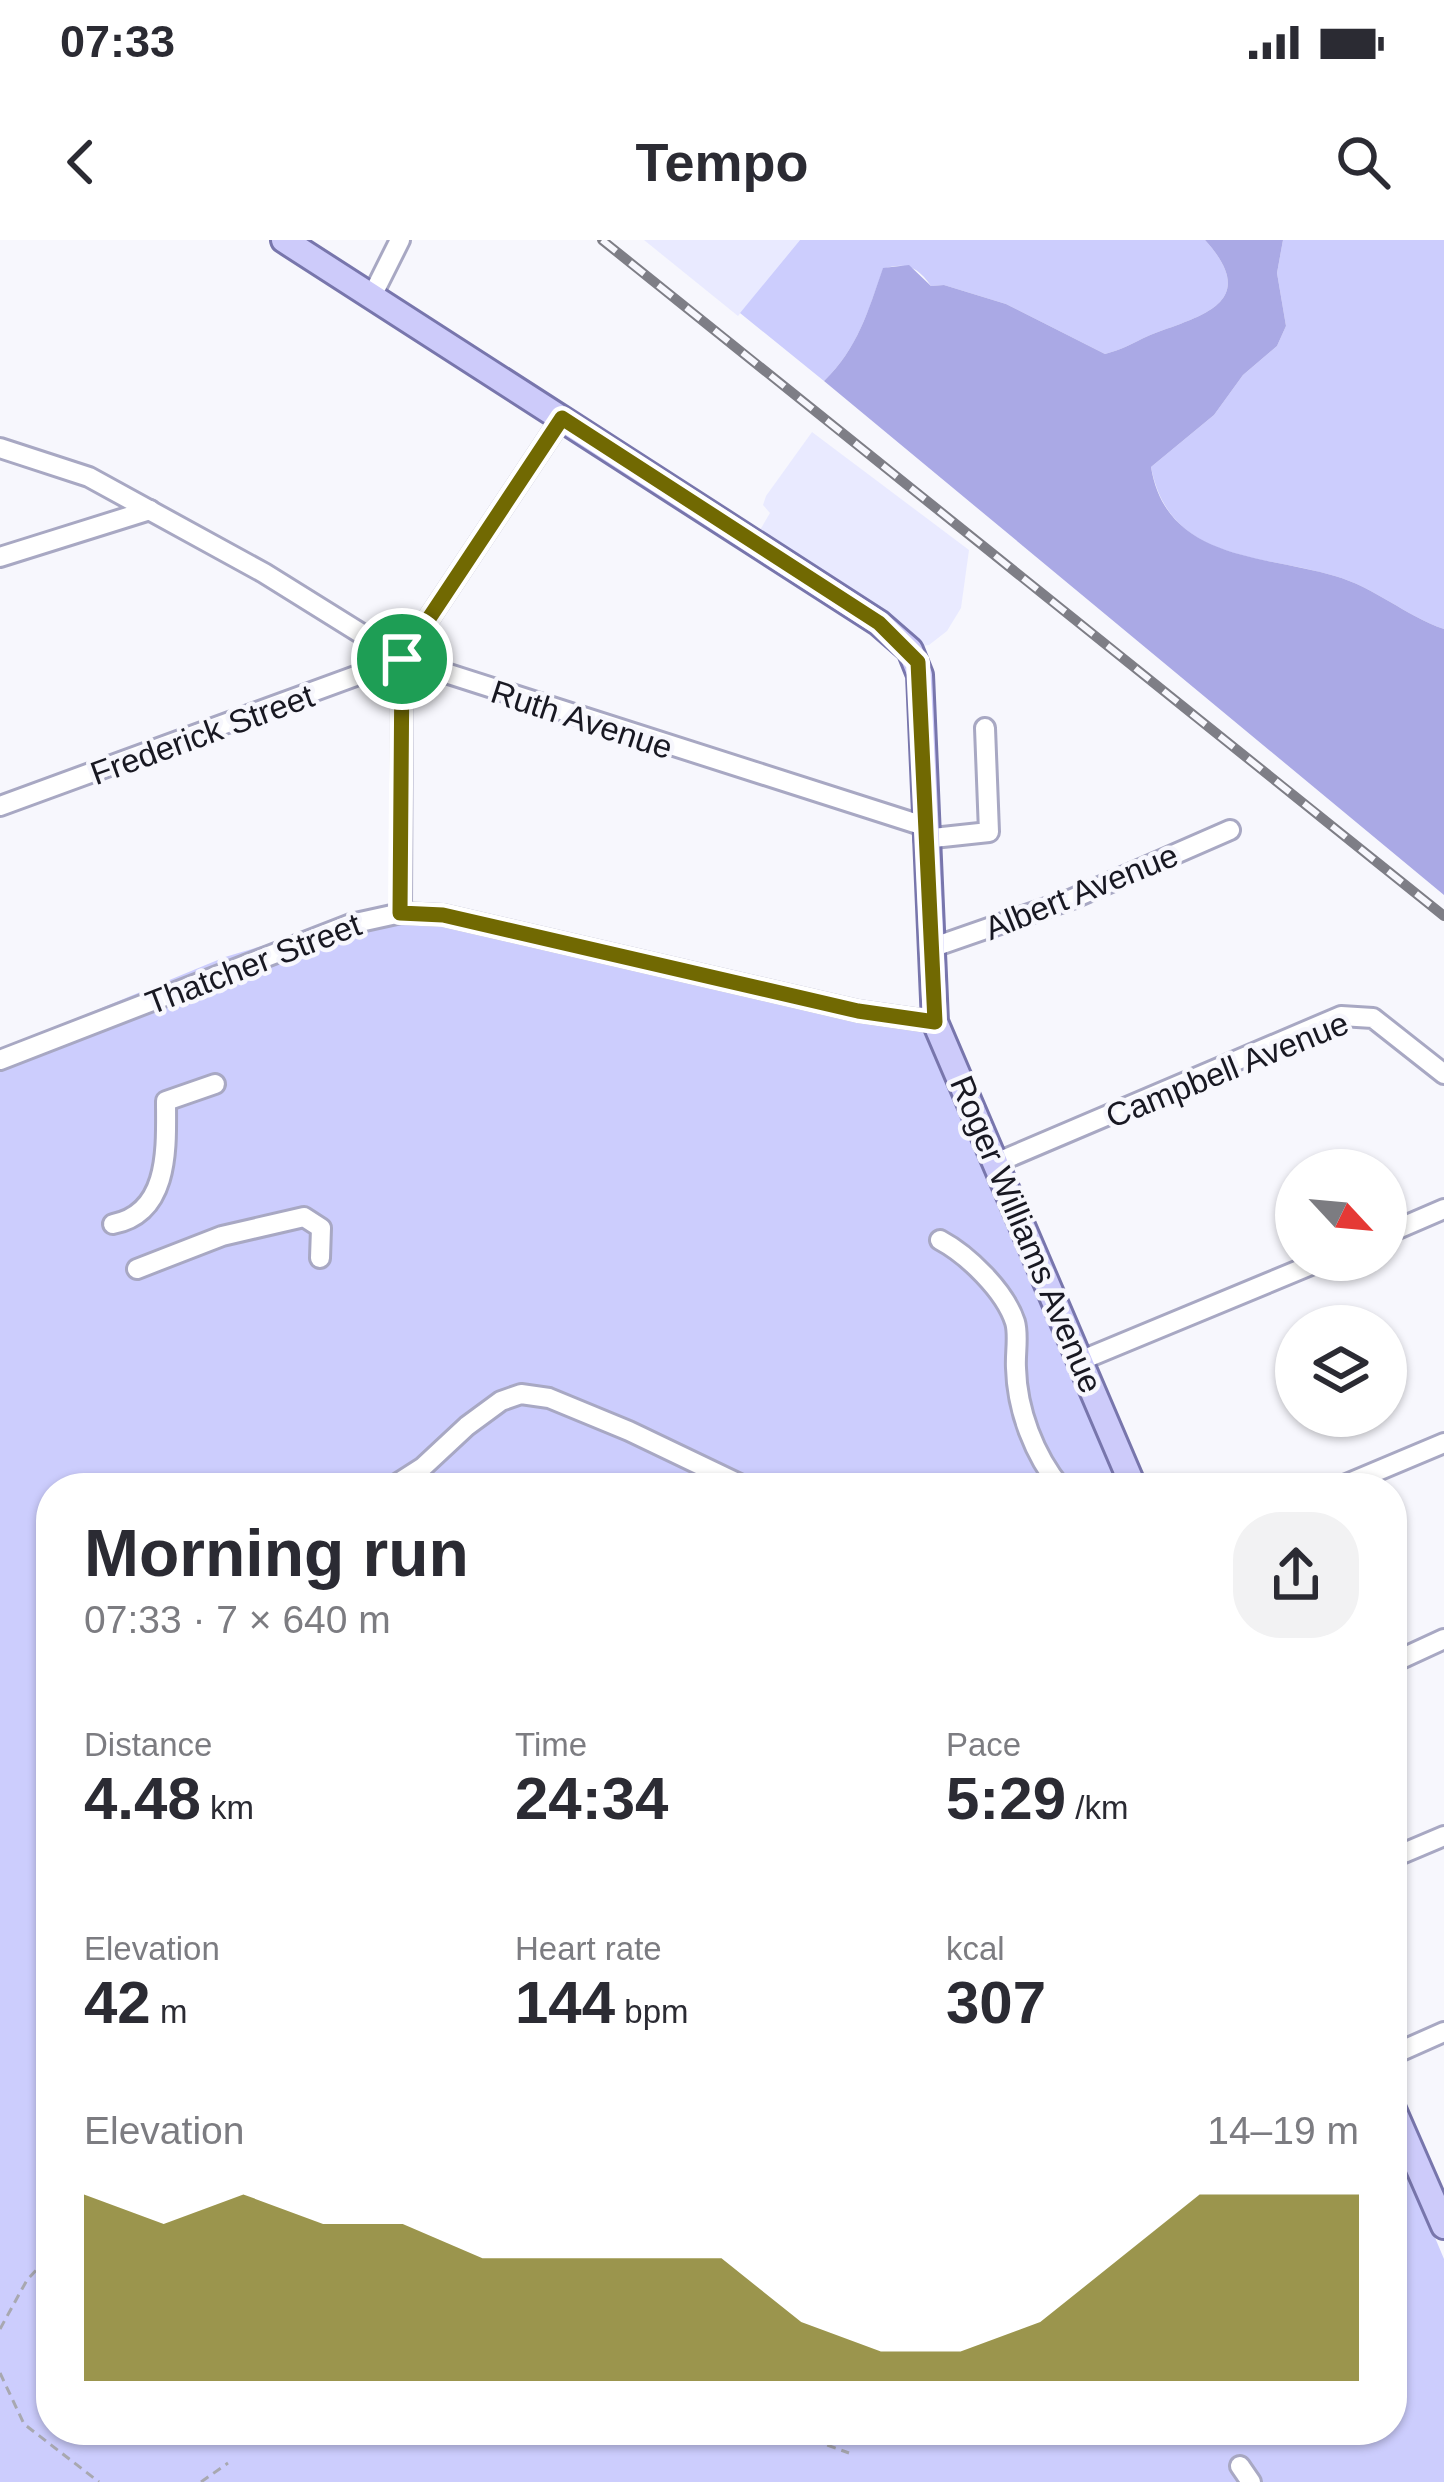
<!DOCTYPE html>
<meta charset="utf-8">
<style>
:root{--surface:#fff;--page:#f2f2f3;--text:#2b2b33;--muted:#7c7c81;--accent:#716902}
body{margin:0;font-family:Arial,sans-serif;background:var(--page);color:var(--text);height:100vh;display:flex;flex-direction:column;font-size:45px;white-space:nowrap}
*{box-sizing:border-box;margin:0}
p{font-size:39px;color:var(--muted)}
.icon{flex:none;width:66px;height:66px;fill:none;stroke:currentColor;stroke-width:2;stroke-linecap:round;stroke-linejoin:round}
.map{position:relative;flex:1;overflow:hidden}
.drawer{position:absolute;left:36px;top:1233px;width:1371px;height:972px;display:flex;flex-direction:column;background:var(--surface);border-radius:48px;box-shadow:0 3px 9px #0004}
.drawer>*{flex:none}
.needle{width:78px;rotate:116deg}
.fabs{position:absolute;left:1275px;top:909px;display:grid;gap:24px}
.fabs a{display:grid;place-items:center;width:132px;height:132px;border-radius:50%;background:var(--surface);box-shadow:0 3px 9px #0004;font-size:60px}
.pin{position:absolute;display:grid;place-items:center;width:102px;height:102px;color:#fff;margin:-51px;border:6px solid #fff;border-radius:50%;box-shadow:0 3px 12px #0007}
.round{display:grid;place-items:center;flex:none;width:126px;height:126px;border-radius:48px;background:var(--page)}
.headline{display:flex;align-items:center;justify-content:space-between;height:204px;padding:0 48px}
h1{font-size:66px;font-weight:700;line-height:90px}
.figures{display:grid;grid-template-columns:repeat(3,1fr);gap:18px;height:204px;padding:12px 48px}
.figures div{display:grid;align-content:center}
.figures b{font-size:60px;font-weight:700}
.figures small{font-size:33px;font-weight:400}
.figures p{font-size:33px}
.chart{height:336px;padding:24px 48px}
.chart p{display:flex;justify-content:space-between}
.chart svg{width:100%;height:216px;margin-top:12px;fill:var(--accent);opacity:.7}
.status{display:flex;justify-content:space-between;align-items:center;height:84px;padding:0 60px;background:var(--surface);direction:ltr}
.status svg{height:33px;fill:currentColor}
header{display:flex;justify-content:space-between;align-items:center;height:156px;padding:0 48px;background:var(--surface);font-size:54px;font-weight:700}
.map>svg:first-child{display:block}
</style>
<div class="status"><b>07:33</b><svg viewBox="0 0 49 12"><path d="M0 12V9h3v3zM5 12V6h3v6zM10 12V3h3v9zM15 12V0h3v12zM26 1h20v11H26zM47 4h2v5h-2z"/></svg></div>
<header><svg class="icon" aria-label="back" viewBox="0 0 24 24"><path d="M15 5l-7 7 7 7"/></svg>Tempo<svg class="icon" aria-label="search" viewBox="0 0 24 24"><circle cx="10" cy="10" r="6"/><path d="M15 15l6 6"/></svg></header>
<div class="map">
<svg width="1444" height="2242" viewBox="0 0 1444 2242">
<rect width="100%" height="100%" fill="#f7f7fd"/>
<!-- built -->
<g fill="#e9eaff">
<path d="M644,0H800L738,76Z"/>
<path d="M812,192L969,310L961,368L947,391L929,405L912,407L754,300L770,273L763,265L766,256Z"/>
</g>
<!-- green -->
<g fill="#cccdfd">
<path d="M800,0H1205C1265,66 1193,77 1148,96C1133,103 1121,110 1105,114L1006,64L944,45L931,46C917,26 906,22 883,29C868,71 858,108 824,141L740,73Z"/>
<path d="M1283,0H1444V389C1406,376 1374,347 1335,336C1260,314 1169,322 1151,227L1214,175L1243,135L1277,106L1286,86L1277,33Z"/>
<path d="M395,666L928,779L1122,1248H51V2190H1392V1895L1444,2019V2242H0V810L225,717Z"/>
</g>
<!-- forest -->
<path fill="#aaa9e5" d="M1205,0H1283L1277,33L1286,86L1277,106L1243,135L1214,175L1151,227C1166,320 1263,315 1335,336C1374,347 1406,376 1444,389V655L824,141C858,108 868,71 883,28L909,25L931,46L944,45L1006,64L1105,114C1121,110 1133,103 1148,96C1193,77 1265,66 1205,0Z"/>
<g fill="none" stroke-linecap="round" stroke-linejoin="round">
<defs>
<g id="minor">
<path d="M373,54L400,0"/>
<path d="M0,208L89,237L264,333L402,419L924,586"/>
<path d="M0,317L150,270"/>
<path d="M0,566L402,419"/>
<path d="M924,599L989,592L985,488"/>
<path d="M401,673L402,419L562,178"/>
<path d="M931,708L1072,659L1230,590"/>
<path d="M0,820L351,684L401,673L443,675L858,771L935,782"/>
<path d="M998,922L1341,776L1373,778L1444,834"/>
<path d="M113,984C171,973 166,904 166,861L215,844"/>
<path d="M1386,994L1444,969"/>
<path d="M940,1000C968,1015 1005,1051 1015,1082C1019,1095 1015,1114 1016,1128C1017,1170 1034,1215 1061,1248"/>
<path d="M137,1029L222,996L304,977L321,988L320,1018"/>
<path d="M1082,1120L1323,1020"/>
<path d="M398,1243L423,1227L467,1186L501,1161L521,1154L549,1158L629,1191L748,1248"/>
<path d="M1337,1248L1444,1203"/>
<path d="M1392,1423L1444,1399"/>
<path d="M1392,1618L1444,1596"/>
<path d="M1392,1815L1444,1792"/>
<path d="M1240,2226L1251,2242"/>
</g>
<g id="major">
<path d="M284,0L879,383L910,410L920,435L935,782L1134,1248"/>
<path d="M1392,1867L1444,1986"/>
</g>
</defs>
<!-- minor casing -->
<use href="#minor" stroke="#a8a8c3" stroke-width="24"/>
<!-- major casing -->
<use href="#major" stroke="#7876ac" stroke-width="30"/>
<!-- path -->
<g stroke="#a8a8b0" stroke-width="3" stroke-dasharray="9 6" stroke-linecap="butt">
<path d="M0,2089L27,2040L51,2014"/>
<path d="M0,2133L24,2184L99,2242"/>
<path d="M799,2195L849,2213"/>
<path d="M201,2242L228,2223"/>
</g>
<!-- minor -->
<use href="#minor" stroke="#fff" stroke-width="18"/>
<!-- major -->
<use href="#major" stroke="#cdcbfa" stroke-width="24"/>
<defs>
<path id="rail" d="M602,0L1444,676"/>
</defs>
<!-- rail casing -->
<use href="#rail" stroke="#7e7e86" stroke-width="10"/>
<!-- rail -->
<use href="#rail" stroke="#f7f7fd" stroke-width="6" stroke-dasharray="18" stroke-linecap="butt"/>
</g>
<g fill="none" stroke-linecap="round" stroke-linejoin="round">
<defs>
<path id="route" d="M562,178L879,383L918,422L935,782L858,771L443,675L400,673L402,419Z"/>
</defs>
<!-- route casing -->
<use href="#route" stroke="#fff" stroke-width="24"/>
<!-- route -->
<use href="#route" stroke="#716902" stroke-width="15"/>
</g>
<g text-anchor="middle" stroke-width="9" stroke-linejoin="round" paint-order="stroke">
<!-- street labels -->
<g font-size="33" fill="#181822" stroke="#f7f7fd">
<text transform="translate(582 479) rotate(18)" y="12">Ruth Avenue</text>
<text transform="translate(202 494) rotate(-20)" y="12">Frederick Street</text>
<text transform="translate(1081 651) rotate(-22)" y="12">Albert Avenue</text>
<text transform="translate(253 723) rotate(-21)" y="12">Thatcher Street</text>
<text transform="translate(1227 829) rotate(-22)" y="12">Campbell Avenue</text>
<text transform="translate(1027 994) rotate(67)" y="12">Roger Williams Avenue</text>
</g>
</g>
</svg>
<div class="fabs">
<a><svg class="needle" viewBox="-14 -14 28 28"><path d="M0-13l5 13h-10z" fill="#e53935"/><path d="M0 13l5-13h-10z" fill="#7c7c81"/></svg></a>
<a><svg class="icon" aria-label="layers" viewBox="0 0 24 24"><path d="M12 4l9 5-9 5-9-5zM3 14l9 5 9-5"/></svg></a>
</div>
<div class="pin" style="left:402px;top:419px;background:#1e9e55"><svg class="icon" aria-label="arrive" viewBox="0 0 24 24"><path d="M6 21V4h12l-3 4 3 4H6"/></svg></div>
<section class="drawer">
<div class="headline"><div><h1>Morning run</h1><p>07:33 · 7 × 640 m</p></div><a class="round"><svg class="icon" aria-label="share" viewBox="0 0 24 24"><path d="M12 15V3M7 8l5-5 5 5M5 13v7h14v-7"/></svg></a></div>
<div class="figures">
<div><p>Distance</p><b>4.48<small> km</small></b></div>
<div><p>Time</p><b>24:34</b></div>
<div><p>Pace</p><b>5:29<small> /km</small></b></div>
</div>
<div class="figures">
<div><p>Elevation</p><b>42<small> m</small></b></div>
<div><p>Heart rate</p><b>144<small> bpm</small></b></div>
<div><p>kcal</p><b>307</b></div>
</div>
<div class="chart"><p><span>Elevation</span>14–19 m</p>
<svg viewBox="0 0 160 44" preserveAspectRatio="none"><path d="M0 44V6L10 12L20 6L30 12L40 12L50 19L60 19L70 19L80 19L90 32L100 38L110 38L120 32L130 19L140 6L150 6L160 6V44z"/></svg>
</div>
</section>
</div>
